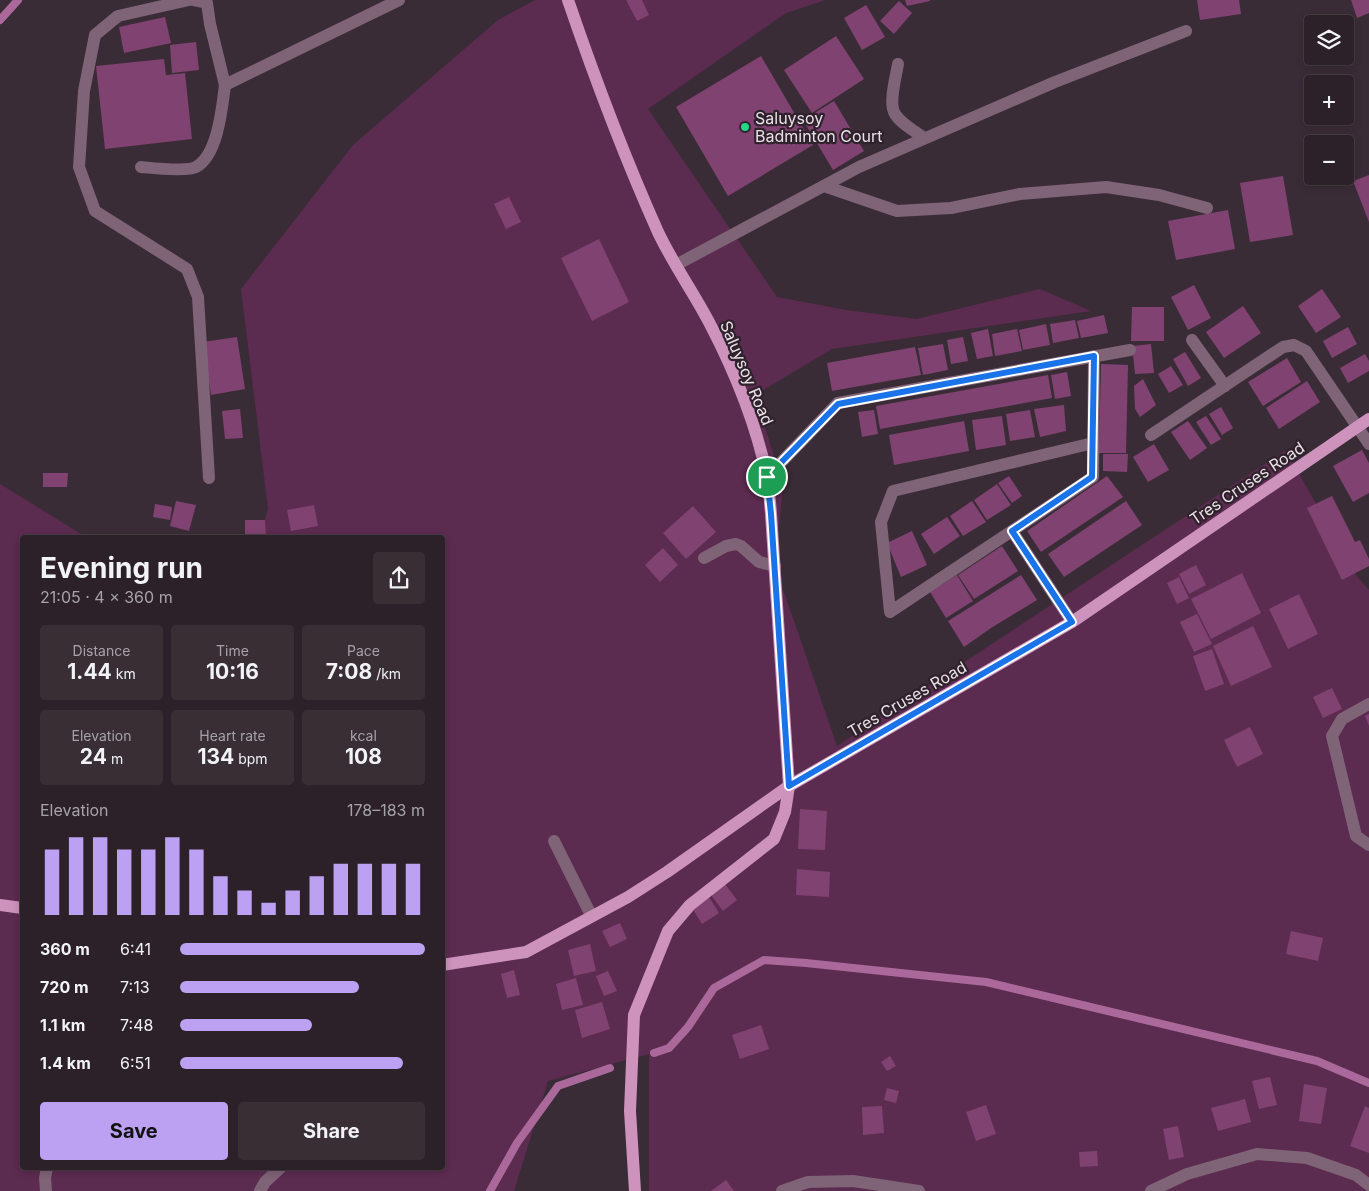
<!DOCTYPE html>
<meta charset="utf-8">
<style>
:root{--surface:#2c2128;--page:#382e34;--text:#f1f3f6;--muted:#a6a3a8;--line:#483e45;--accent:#bca0f2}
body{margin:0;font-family:Inter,sans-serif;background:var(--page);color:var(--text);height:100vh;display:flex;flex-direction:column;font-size:19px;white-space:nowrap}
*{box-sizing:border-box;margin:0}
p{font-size:16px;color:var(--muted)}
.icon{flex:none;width:28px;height:28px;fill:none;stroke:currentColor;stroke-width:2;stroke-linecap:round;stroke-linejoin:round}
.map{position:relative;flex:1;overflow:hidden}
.sheet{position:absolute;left:20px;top:535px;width:425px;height:635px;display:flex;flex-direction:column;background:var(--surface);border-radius:5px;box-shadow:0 2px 8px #0003,0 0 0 1px var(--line)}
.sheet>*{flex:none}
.fabs{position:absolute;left:1304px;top:15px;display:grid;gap:10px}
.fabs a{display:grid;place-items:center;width:50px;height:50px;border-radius:5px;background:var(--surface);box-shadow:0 2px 8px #0003,0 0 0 1px var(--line);font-size:25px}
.pin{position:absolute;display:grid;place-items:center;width:42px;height:42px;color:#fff;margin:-21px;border:2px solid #fff;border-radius:50%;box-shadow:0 1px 5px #0007}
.round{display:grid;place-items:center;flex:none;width:52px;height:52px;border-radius:5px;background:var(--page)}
.summary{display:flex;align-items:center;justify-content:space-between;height:85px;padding:0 20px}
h1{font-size:28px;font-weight:700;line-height:38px}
.figures{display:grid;grid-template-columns:repeat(3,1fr);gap:8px;height:85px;padding:5px 20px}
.figures div{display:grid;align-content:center;border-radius:5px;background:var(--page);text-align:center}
.figures b{font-size:21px;font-weight:700}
.figures small{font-size:14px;font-weight:400}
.figures p{font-size:14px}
.chart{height:140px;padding:10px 20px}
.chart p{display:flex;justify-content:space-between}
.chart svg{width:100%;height:90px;margin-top:5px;stroke:var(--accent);stroke-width:6}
.primary-button{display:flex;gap:10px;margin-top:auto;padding:10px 20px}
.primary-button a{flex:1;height:58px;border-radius:5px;background:var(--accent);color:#111;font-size:20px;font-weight:700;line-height:58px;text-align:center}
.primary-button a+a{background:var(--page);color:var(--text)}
ul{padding:0 20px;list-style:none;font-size:16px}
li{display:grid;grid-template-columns:80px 60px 1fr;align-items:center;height:38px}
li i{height:12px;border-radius:6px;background:var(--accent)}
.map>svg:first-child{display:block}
</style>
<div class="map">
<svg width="1369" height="1191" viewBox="0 0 1369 1191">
<rect width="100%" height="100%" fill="#3a2c36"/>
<!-- green -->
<path fill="#5c2b50" d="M535,0H825L786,13L648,109L777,297L846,310L917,319L1040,289L1091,311L832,349L755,395L783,485L775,566L837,746L1286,450L1355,574L1369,590V1191H649V1054L548,1081L514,1191H0V484L86,537L22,538V1168H442V538L259,537L268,509L241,289L353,145L498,20Z"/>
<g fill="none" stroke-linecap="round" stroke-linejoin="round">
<!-- stream -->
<g stroke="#aa699a" stroke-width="8">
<path d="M0,20L18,0"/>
<path d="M654,1053L669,1048L688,1027L714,988L764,960L806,963L986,982L1317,1061L1369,1083"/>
<path d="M490,1191L517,1143L558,1086L610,1068"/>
</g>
</g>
<!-- building -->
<g fill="#804271">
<path d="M626,0H642L649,15L637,21Z"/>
<path d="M905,0H930V1L907,6Z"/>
<path d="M1197,0H1239L1241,14L1200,20Z"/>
<path d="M1351,0H1369V13L1357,18Z"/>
<path d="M899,1L912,13L894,34L880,21Z"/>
<path d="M866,5L885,37L862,50L844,18Z"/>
<path d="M165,17L171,43L124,53L119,27Z"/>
<path d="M836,36L864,79L812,113L784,70Z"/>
<path d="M196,42L199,70L172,73L170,45Z"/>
<path d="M761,56L813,145L728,196L676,107Z"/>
<path d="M164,59L166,75L185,73L192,139L105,149L96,66Z"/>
<path d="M834,101L864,151L833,170L803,120Z"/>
<path d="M1369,175V222L1353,181Z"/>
<path d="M1283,176L1293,235L1250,242L1240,183Z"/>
<path d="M509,197L521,222L506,229L494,204Z"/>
<path d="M1228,210L1235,249L1176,260L1168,221Z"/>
<path d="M599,239L629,302L592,321L561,258Z"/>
<path d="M1194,285L1211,318L1188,330L1171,297Z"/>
<path d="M1322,289L1341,317L1316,333L1298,306Z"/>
<path d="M1243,306L1261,333L1224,358L1206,332Z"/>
<path d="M1132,307H1164V341H1131Z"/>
<path d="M1104,315L1108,333L1081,338L1077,321Z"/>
<path d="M1075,320L1079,338L1053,343L1050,324Z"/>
<path d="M1046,324L1050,345L1023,350L1019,330Z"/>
<path d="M1348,327L1357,344L1332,358L1323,341Z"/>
<path d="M988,329L993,356L977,359L971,333Z"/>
<path d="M1017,329L1022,351L995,356L992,334Z"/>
<path d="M237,337L245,389L211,395L203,342Z"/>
<path d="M963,337L968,361L951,364L947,340Z"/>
<path d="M943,344L948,370L923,375L918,348Z"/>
<path d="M1151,344L1154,373L1135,374L1132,346Z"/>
<path d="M915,347L921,375L832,391L827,363Z"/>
<path d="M1185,352L1201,378L1188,386L1173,359Z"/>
<path d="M1365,354L1369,361V371L1348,383L1340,368Z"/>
<path d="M1287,358L1301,382L1263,406L1248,382Z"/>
<path d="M1101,364L1128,365L1126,453H1099Z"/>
<path d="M1171,366L1183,385L1169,393L1158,374Z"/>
<path d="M1067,372L1071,396L1055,399L1051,375Z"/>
<path d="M1048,375L1052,398L880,429L876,406Z"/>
<path d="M1143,379L1156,405L1140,417L1135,409L1134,386Z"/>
<path d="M1307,381L1320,402L1279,429L1266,408Z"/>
<path d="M1064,405L1066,431L1040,437L1034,409Z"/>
<path d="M1221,407L1233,428L1222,435L1209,414Z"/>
<path d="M240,409L243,438L225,439L222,411Z"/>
<path d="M874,410L878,434L862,437L858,412Z"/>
<path d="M1030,410L1035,437L1010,441L1006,414Z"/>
<path d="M1002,416L1006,445L976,450L972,420Z"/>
<path d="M1206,416L1221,439L1211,445L1196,422Z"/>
<path d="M964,421L969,451L894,465L889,435Z"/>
<path d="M1188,421L1207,448L1190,460L1171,432Z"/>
<path d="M1154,444L1169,470L1148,482L1133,457Z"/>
<path d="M1362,450L1369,463V493L1353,502L1333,466Z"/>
<path d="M1103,454H1128L1127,472L1103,471Z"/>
<path d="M43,473H68L67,487H43Z"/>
<path d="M1009,476L1022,496L1012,503L998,483Z"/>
<path d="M1107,476L1123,497L1041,552L1027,531Z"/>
<path d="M997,484L1011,505L987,520L974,500Z"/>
<path d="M1332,496L1355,542L1360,540L1369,559V566L1342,580L1307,508Z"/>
<path d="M176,501L196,505L189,531L170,526Z"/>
<path d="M972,501L986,522L963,536L950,516Z"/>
<path d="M1126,501L1142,525L1064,577L1048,554Z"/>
<path d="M155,504L172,507L170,520L153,517Z"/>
<path d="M314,505L318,526L291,531L287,510Z"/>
<path d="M693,506L716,532L686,559L663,533Z"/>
<path d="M947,517L960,536L934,554L921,534Z"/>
<path d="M245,520H265L266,538H245Z"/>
<path d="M912,531L927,565L901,577L887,543Z"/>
<path d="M1002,546L1018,571L974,599L958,575Z"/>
<path d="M663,548L678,565L660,582L645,565Z"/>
<path d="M1196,565L1206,585L1189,594L1179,574Z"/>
<path d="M1242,573L1261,613L1211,639L1191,599Z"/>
<path d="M957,575L973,601L946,618L930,592Z"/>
<path d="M1021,575L1037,600L991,628L964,647L948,621Z"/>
<path d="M1179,577L1189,598L1177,604L1167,583Z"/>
<path d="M1299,594L1318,634L1288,649L1269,609Z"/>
<path d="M1197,614L1212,644L1194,652L1180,622Z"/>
<path d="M1253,626L1272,667L1231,686L1213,646Z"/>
<path d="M1212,649L1224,684L1205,691L1193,656Z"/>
<path d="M1332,688L1342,709L1323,718L1313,697Z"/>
<path d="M1369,714V726L1365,716Z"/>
<path d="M1250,727L1263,754L1237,767L1224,740Z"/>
<path d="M800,809L827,811L825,850L798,849Z"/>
<path d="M797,869L830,872L829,897L796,895Z"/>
<path d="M725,884L737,900L723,911L711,895Z"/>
<path d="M709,897L719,913L702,924L692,908Z"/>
<path d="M620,923L627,939L610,947L602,931Z"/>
<path d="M1291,931L1323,938L1318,961L1286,954Z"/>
<path d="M590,944L596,971L574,976L568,950Z"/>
<path d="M514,970L520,995L507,998L501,974Z"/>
<path d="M608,971L617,991L604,996L596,976Z"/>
<path d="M576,978L583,1005L562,1010L556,984Z"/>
<path d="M602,1002L610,1029L582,1038L575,1010Z"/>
<path d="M761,1025L769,1049L740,1059L732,1035Z"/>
<path d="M890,1056L896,1066L887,1071L881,1062Z"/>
<path d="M1270,1077L1277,1105L1259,1109L1252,1081Z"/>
<path d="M1304,1084L1327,1088L1321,1124L1299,1121Z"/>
<path d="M887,1088L899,1091L896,1103L884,1100Z"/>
<path d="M1245,1099L1251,1122L1218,1131L1211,1108Z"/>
<path d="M986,1105L996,1134L976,1141L966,1112Z"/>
<path d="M882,1106L884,1133L863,1135L862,1107Z"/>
<path d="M1365,1106L1369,1108V1153L1350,1146Z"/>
<path d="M1178,1126L1184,1157L1169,1160L1163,1129Z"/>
<path d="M1097,1151L1098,1166L1080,1167L1079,1152Z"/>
<path d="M726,1180L734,1191H711Z"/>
</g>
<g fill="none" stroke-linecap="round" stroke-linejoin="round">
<!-- minor -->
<g stroke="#7f6377" stroke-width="12">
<path d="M189,0L118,16L95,35L84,91L79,167L95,211L187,269L198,297L209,478"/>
<path d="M193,0L207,3L210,24L225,85L399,0"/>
<path d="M898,64C896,76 889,101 894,112C899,123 915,131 924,138"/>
<path d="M141,167C152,168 187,172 196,167C218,155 222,108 225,85"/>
<path d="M824,186L897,211L951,208L1020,194L1106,187L1159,195L1207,208"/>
<path d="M676,265L859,167L1055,82L1186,31"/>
<path d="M1192,340L1225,386"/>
<path d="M1151,435L1283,347L1294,345L1306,351L1369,444"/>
<path d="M1093,443L893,491L881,522L890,612L1093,477L1094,356"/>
<path d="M767,477L838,403L1130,350"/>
<path d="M1012,531L1072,622"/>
<path d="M704,558L726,546L736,544L741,546L759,562L775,566"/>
<path d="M1369,704L1342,719L1332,736L1356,836L1369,845"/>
<path d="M554,841L591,915"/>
<path d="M46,1191L45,1178L47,1168"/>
<path d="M260,1191L265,1182L280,1168"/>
<path d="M782,1191L808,1182L853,1181L919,1191"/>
<path d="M1151,1191L1187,1174L1257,1154L1307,1158L1356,1175L1369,1185"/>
</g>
<!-- major -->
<g stroke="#cd93bd" stroke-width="12">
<path d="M568,0C595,79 624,156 658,232C673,264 694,293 710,324C735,372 756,424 767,476C769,488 770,501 771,514L789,786L785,812L774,839L690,905L668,931L634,1015L630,1111L635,1191"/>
<path d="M0,905L22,908"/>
<path d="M442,965L526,952L628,897L667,872L789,786L1072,622L1369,419"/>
</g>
</g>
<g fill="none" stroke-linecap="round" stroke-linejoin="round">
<defs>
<path id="route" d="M1094,356L1092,477L1012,531L1072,622L789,786L771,514L767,477L838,404Z"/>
</defs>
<!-- route casing -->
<use href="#route" stroke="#fff" stroke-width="10"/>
<!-- route -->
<use href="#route" stroke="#1a73e8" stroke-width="6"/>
</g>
<!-- markers -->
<circle fill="#21d887" stroke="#2f222c" stroke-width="2" cx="745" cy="127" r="5"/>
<g text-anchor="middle" stroke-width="4.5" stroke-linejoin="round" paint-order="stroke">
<!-- poi labels -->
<g font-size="16" fill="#eae0e7" stroke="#2f222c" text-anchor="start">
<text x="755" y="124">Saluysoy<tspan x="755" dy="18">Badminton Court</tspan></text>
</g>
<!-- street labels -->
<g font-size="16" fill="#eae0e7" stroke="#2f222c">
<text transform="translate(747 373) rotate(67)" y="6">Saluysoy Road</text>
<text transform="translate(1247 483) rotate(-34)" y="6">Tres Cruses Road</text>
<text transform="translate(907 699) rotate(-30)" y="6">Tres Cruses Road</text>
</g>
</g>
</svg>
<div class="fabs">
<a><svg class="icon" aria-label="layers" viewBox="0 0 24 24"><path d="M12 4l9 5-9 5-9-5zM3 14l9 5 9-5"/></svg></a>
<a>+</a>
<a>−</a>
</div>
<div class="pin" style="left:767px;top:477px;background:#1e9e55"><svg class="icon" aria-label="arrive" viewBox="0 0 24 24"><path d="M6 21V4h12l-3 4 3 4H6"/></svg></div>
<section class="sheet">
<div class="summary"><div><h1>Evening run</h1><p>21:05 · 4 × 360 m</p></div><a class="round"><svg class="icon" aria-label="share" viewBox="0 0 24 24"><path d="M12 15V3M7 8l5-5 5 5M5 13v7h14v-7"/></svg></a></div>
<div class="figures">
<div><p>Distance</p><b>1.44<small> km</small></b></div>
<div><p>Time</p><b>10:16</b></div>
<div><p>Pace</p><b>7:08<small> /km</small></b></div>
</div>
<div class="figures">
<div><p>Elevation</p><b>24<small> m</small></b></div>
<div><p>Heart rate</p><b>134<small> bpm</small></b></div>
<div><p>kcal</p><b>108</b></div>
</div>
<div class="chart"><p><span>Elevation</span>178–183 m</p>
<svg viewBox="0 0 160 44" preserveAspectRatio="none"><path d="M5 44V12M15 44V6M25 44V6M35 44V12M45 44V12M55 44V6M65 44V12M75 44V25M85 44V32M95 44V38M105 44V32M115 44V25M125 44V19M135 44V19M145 44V19M155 44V19"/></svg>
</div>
<ul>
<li><b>360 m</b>6:41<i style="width:100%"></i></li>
<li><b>720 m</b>7:13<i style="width:73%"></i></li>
<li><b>1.1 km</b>7:48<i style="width:54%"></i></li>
<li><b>1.4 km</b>6:51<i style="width:91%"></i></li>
</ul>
<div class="primary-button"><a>Save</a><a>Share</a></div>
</section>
</div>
